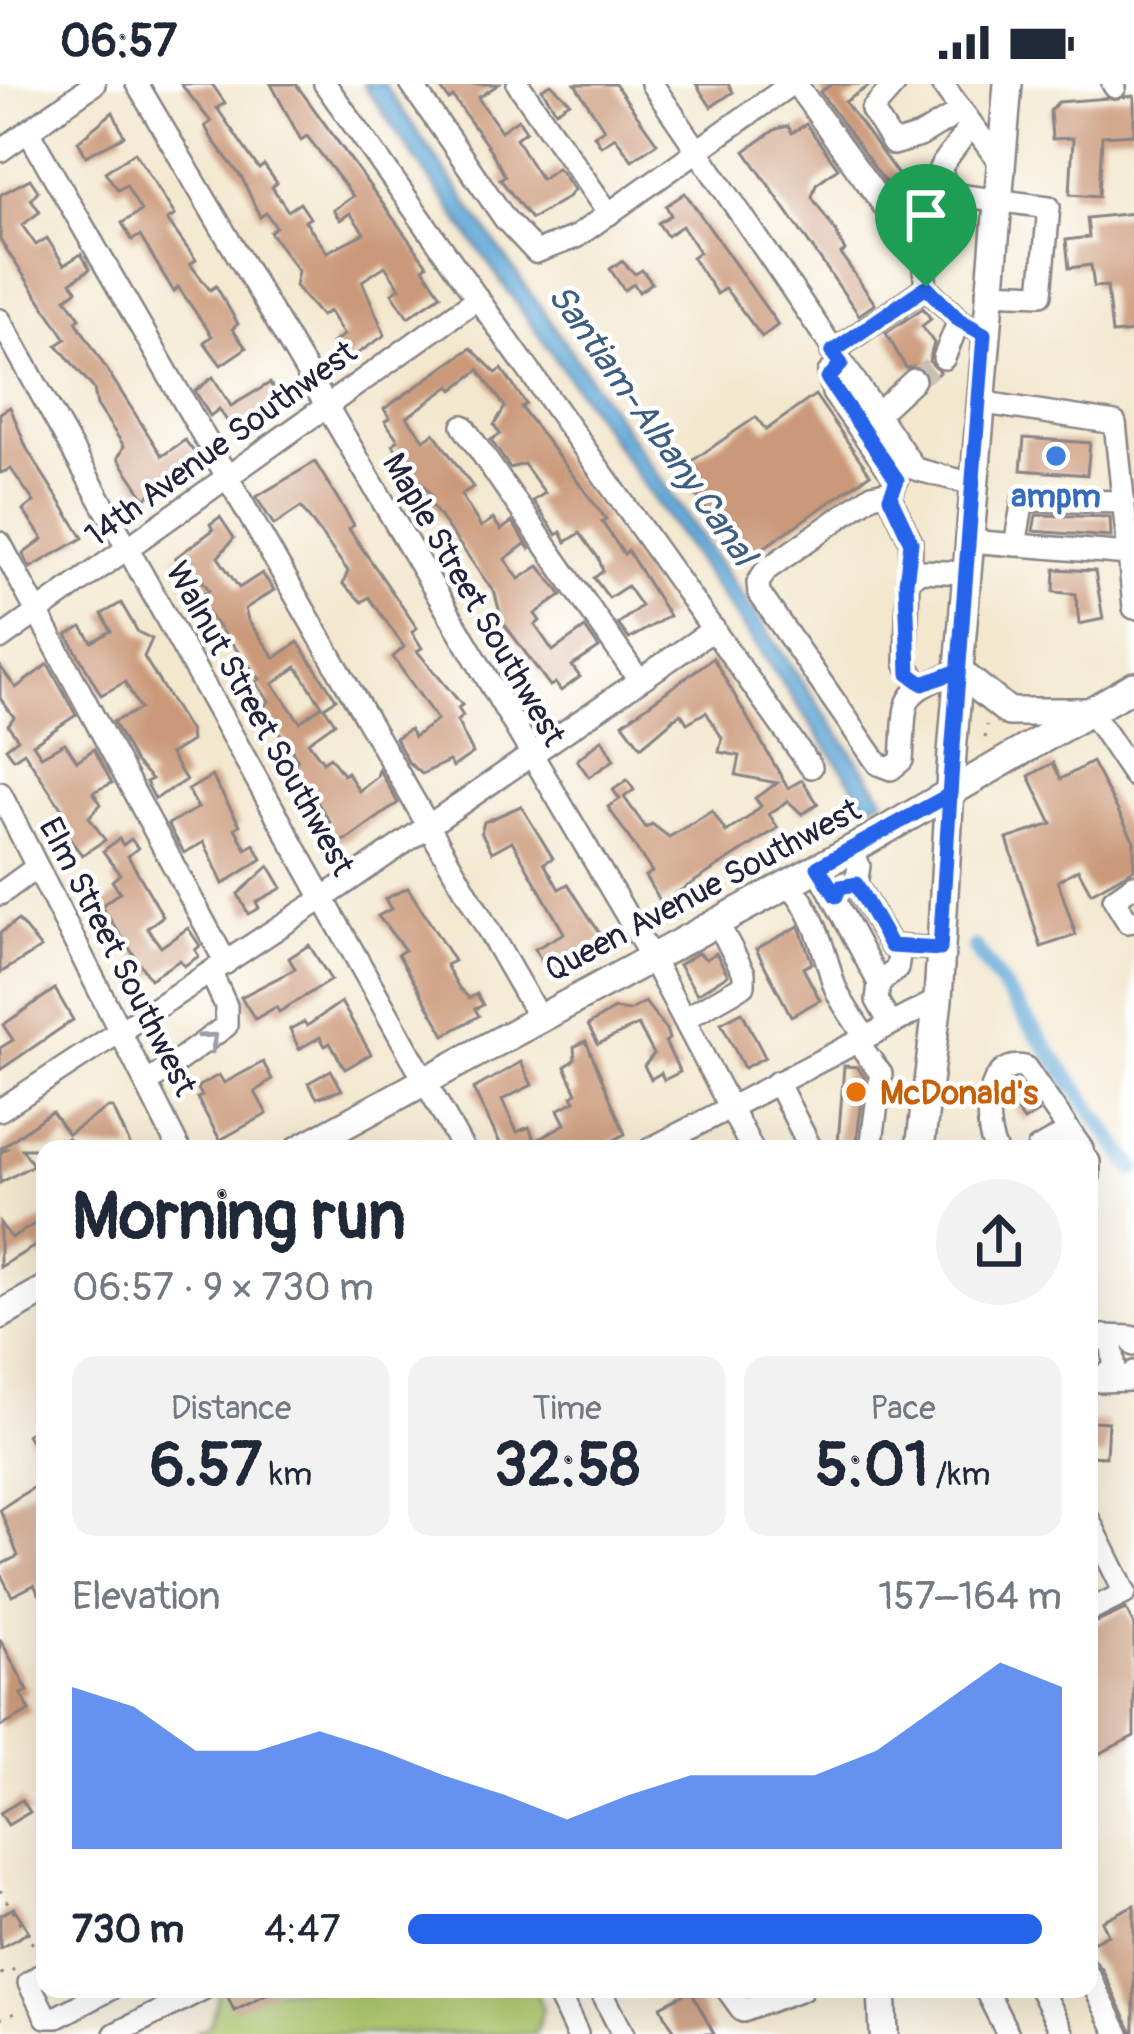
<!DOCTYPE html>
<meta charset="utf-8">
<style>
:root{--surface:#fff;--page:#f2f2f3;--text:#1f2937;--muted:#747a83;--accent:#2563eb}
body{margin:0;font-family:Pangolin,sans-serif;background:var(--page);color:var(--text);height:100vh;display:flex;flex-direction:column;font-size:45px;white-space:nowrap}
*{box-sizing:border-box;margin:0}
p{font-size:39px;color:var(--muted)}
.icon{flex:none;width:66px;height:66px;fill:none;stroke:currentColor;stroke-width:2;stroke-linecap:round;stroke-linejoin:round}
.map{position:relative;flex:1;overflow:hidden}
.sheet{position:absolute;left:36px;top:1056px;width:1062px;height:858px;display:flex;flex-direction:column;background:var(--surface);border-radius:24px;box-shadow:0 12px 48px #0002}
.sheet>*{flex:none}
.pin{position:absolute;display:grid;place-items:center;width:102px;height:102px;color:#fff;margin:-123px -51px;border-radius:50% 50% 50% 0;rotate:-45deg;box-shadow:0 0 12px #0007}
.pin .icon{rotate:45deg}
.round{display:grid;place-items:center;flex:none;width:126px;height:126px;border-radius:63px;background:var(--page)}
.headline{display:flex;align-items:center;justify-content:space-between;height:204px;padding:0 36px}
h1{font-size:66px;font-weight:700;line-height:90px}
.figures{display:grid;grid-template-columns:repeat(3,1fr);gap:18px;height:204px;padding:12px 36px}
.figures div{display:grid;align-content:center;border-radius:24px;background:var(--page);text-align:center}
.figures b{font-size:60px;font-weight:700}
.figures small{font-size:33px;font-weight:400}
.figures p{font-size:33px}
.chart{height:336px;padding:24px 36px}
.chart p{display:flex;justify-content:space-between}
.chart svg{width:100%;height:216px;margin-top:12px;fill:var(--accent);opacity:.7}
ul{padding:0 36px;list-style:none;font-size:39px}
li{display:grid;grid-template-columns:192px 144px 1fr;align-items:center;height:90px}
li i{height:30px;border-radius:15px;background:var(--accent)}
.status{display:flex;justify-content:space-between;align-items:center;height:84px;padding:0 60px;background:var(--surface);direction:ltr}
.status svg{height:33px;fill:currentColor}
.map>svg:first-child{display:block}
</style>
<div class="status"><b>06:57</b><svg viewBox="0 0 49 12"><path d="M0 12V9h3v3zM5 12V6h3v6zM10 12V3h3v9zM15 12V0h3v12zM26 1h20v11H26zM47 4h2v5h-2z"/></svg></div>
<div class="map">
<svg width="1134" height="1950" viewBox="0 0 1134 1950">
<rect width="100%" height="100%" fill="#fff"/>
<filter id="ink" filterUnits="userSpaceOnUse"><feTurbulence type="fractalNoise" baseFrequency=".00833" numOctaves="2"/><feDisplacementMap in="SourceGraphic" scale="24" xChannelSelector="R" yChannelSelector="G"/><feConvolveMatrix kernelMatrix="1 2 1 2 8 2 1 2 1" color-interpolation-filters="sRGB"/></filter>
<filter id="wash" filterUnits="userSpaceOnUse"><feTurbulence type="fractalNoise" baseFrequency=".004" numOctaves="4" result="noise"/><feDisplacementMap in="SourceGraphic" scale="48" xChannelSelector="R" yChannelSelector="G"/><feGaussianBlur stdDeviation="2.7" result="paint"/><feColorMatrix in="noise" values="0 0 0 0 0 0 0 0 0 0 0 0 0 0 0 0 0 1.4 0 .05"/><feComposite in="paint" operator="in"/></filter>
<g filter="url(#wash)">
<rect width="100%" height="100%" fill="#f3e7ce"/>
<!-- green -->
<path fill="#b1ca70" stroke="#6a7656" stroke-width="3" d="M220,1905H534L543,1924L535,1950H193L210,1941Z"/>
<!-- water -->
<path fill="#60a7d6" stroke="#416488" stroke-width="3" d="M363,0H384L884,714L868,722Z"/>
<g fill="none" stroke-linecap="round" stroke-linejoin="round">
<!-- canal -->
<path stroke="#60a7d6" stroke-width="16" d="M975,864L1134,1085"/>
</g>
<g id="blocks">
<!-- building -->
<g fill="#cb9979" fill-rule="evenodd">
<path d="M181,0H212L225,19L217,24L259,85L264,81L277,99L272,103L288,127L300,119L310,134L305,137L327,168L364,149L350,129L340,136L333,126L353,112L307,52L301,56L271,0H296L427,181L423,184L441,211L408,233L392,209L400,204L385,182L362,197L385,251L345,278L332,259L344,251L329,227L321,232L295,202L298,187L270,148L276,143L266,129L260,133L242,94L212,55L205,42L211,38Z"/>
<path d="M438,0H499L478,14L501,47L518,35L526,47L516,54L528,75L541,95L557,84L561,88L574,106L567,114L531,135L500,95L505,92L491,67L453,13L449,16Z"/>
<path d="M551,0L570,18L556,27L542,5Z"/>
<path d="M575,0H615L657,59L632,76L615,53L601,62L594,51L604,45Z"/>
<path d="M696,0H728L733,8L711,23Z"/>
<path d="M832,0H872L845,18L925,128L913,137L820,8Z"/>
<path d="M1134,12V50L1102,52L1099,112L1070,110L1073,54L1052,55L1050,27L1058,18Z"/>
<path d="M113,28L124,52L86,72L78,57Z"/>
<path d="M806,40L838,84L816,100L812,113L836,148L845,167L841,170L875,220L859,231L745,67L776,45L788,42L792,49Z"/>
<path d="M135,68L175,131L167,136L196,176L190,180L210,206L216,202L238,240L232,245L246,264L221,281L204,258L212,252L178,203L174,208L140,152L132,156L122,139L141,127L126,101L118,106L105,88Z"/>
<path d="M30,95L38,107L31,115L40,128L22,141L36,161L47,154L64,181L81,170L90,185L71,198L77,206L66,214L80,234L76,237L162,372L185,356L200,376L145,414L118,374L124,362L97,321L94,305L57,261L66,255L0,156V111Z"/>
<path d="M685,109L778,241L762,253L725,204L717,210L692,173L699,168L682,142L667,152L658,139L671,131L666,122Z"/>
<path d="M1134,129V248L1112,250L1107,202L1094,203L1091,181L1069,184L1066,156L1089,153L1087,134Z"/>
<path d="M928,134L960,136L959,152L926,150Z"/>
<path d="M622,177L635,190L642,186L652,199L639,208L634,200L624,206L610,185Z"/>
<path d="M923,224L931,235L922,242L934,259L929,277L940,288L929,296L920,282L906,284L886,249Z"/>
<path d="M471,264L496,289L502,285L526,320L521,323L606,435L602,438L624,470L628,467L669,532L629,555L618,540L641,522L627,502L609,514L594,494L603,487L599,475L580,449L566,458L561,448L557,451L533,417L545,409L524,380L510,384L491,356L500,350L494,341L505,323L479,286L453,306L450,302L407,333L424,356L434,349L473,403L461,411L481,443L493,435L501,446L512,438L531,466L525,460L505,475L519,495L539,482L562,511L535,530L540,537L535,541L553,567L585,544L599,564L572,582L580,593L561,607L555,599L550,602L502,537L495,510L428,416L432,412L393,361L398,356L385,337L390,334L384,325Z"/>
<path d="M213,293L231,322L270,299L283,321L235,349L219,325L210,332L195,307Z"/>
<path d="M815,311L870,390L743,478L679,386L756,333L766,346Z"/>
<path d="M10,323L27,365L83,454L30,484L23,470L43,455L23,426L34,418L11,385L0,389V329Z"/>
<path d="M1024,354L1090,359L1087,391L1021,386Z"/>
<path d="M315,378L354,441L349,445L417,544L412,548L422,564L417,567L462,621L458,624L463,632L457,637L473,669L453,683L449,677L422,690L409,679L395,654L410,645L414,653L437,636L393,573L404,563L369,513L362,518L343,500L348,487L301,423L274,441L256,413Z"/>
<path d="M1036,431L1110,433L1111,453L1033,447Z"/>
<path d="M220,433L234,454L218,473L239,504L262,489L274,506L245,525L248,536L275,574L298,558L336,615L324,623L335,639L308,658L323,678L330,673L343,691L347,688L359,707L377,693L379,685L398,719L348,755L338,758L326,741L330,738L293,680L298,676L263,624L269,617L256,598L260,595L206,527L200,512L209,506L195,486L188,492L175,474L213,446L210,440ZM297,583L322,622L300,638L273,600Z"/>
<path d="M1055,485L1095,487L1103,535L1079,540L1076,510L1054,508Z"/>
<path d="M121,519L138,548L152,555L144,573L190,648L191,657L170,670L186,696L155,715L146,698L152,695L135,678L113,638L140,625L125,598L101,611L67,551L82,543L92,558L111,547L102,530Z"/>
<path d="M713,574L788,704L802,696L818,720L802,730L788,717L769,730L778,744L661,819L645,792L652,788L608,723L620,715L613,706L627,696L634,706L624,713L646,744L652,740L669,753L712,727L726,748L749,733L761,722L755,714L777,699L736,691L740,672L719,668L722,654L706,628L687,639L681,629L641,663L623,639Z"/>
<path d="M48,580L76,631L33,660L41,672L65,659L77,677L94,665L112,699L93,708L101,720L89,733L105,756L82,771L54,735L63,727L24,668L14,675L6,664L18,655L8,641L14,633L0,614V582L16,604Z"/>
<path d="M602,655L614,676L589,693L577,676Z"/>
<path d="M1092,678L1134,757V785L1091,809L1078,785L1058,797L1076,851L1041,863L1007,755L1052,740L1029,692L1053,679L1061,695Z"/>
<path d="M212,692L240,741L235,744L246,765L254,760L262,775L223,800L204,758L184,769L168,740L198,724L188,706Z"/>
<path d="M521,722L553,774L544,779L559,805L568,800L604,856L546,886L535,865L564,849L512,757L492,768L481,748L484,738Z"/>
<path d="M119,755L123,761L131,755L138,764L128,772L163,832L147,844L161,863L188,844L200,862L195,866L199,872L184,882L180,876L150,895L101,822L120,808L112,797L120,790L103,767Z"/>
<path d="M269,782L282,804L256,818L259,824L248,830L238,810Z"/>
<path d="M408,804L454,877L446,881L459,904L469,914L477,910L483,921L475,925L479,932L445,951L398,870L405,866L378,832L391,825L385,815Z"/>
<path d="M18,836L41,864L0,889V849Z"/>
<path d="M799,842L812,879L803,884L820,916L791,932L756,865Z"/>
<path d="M309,861L331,896L279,928L276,923L255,935L241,913L295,885L289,874Z"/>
<path d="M698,869L706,875L716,869L728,891L697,910L679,881Z"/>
<path d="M55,905L73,936L0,986V964L13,956L3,941Z"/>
<path d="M341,918L371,970L345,985L330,959L325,962L320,953L299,965L290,945L304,938L307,942Z"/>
<path d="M645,918L666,945L669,955L665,958L680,988L664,996L661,989L651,995L644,982L654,970L638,941L598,960L588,941L614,925L629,927Z"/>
<path d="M742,928L765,973L744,984L721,939Z"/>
<path d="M586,957L625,1050L597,1065H503L473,1005L521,978L532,1001L502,1016L517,1048L529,1043L535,1057L565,1040L558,1026L575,1017L572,1012L577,1009L565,983L575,975L574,963Z"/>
<path d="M263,978L272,995L255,1008L267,1030L220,1056L197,1014L202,1012L197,1003L219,991L224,999Z"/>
<path d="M844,982L857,983L865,994L856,1062L838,1060Z"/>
<path d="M331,986L342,1006L317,1014L308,999Z"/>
<path d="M1015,998L1038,1028L1024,1037L1006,1012Z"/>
<path d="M107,1024H113L132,1065H75L67,1054L52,1065H22L33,1081L0,1099V1069L6,1065H0L45,1032L52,1028L68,1050Z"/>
<path d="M45,1134V1179L35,1162L0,1183V1139L11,1154Z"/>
<path d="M1089,1337L1108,1338L1106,1373L1089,1372Z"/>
<path d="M45,1340V1383L27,1350Z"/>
<path d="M45,1396V1520L34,1501L12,1512L0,1489V1481L18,1472L0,1425Z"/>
<path d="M1126,1525L1134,1541V1652L1089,1675V1542Z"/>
<path d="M0,1555L28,1607L21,1610L30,1627L0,1643Z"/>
<path d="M22,1716L30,1728L8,1741L0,1729Z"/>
<path d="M1134,1821V1950H1133L1102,1885L1089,1871V1860L1108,1850L1102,1837Z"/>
<path d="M14,1824L29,1848L0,1864V1831Z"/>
<path d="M224,1905H277L234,1926Z"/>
<path d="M691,1907L714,1950H677L668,1937L661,1922Z"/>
</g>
</g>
</g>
<g filter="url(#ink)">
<use href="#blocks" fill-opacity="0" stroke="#8a8484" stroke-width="3"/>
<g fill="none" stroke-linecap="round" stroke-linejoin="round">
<!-- minor-tunnel -->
<path stroke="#c9c0b1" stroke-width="21" stroke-dasharray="21 10" stroke-linecap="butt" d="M914,296L944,274"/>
<defs>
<g id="minor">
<path d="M137,0L650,871L752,1065"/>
<path d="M325,0L811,683"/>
<path d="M411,0L505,135L536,168L576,153L791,0"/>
<path d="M518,0L609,130"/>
<path d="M652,0L915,385L973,400"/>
<path d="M796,0L923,176L926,203"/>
<path d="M895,0L872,26L893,60L920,52L961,27"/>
<path d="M942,0L1001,80"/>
<path d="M1113,0L1115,3"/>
<path d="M971,41L940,84L949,110L1049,123L1041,210L987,208"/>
<path d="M28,47L539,934"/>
<path d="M0,67L94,0"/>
<path d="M0,236L463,1065"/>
<path d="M832,268L926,203L959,236L984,250"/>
<path d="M944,274L959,236"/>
<path d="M841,280L829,289L833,309L897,396"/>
<path d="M979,318L1115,339L1129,470"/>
<path d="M876,331L914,296"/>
<path d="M463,342L639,596"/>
<path d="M896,397L890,413L911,458L910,492"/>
<path d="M890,407L872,411L766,486L758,499L759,509L878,680L891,685L902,676C907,612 896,611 958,587"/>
<path d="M968,457L1129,470L1134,524"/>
<path d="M0,459L226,879"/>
<path d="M1015,461L1023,416L1124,418"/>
<path d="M0,555L478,214"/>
<path d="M918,600L906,579L908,494L922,487L966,489"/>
<path d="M1091,628L1134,692"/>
<path d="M0,709L179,1065"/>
<path d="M852,765L859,782L856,800L891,862L941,865"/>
<path d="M817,783L879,899L877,916L890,940"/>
<path d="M788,798C813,826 822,860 832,894C837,914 854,935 865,953"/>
<path d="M1134,801L1114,815L1128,838L1134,837"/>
<path d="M0,810L37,783"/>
<path d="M879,899L897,885L900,864"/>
<path d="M684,935L744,901V889L716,836"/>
<path d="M857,957L881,990L871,1065"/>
<path d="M777,998L811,1065"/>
<path d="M146,1000L226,942V922L211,889"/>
<path d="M0,1026L325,813L714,545"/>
<path d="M650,1065L938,916"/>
<path d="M995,1065C983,1038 984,975 1025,983L1082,1065"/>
<path d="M1038,1065L1059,1053L1072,1065"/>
<path d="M1089,1078V1092"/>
<path d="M1089,1252H1104L1112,1262L1115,1286L1089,1298"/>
<path d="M1104,1252L1131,1253L1134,1261"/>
<path d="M1099,1297L1129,1296L1134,1288"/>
<path d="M1089,1436L1125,1509L1089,1527"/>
<path d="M45,1888L29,1899L46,1933H57L110,1905"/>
<path d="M1089,1892L1118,1950"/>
<path d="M556,1905L577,1950"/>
<path d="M600,1905L623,1950"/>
<path d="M727,1905L743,1927L802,1905"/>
<path d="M985,1905L1008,1950"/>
<path d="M1040,1905L1063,1950"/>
<path d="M115,1950L203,1905"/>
</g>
<g id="major">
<path d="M958,587L1009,628H1086"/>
<path d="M300,1065L858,762L1134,602"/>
<path d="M920,1065L938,916L952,669L1008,0"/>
<path d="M0,1231L45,1206"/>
<path d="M882,1905L884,1950"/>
</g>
</defs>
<!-- minor casing -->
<use href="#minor" stroke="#8a8484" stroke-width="26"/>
<!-- major casing -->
<use href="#major" stroke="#8a8484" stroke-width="32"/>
<!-- path -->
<g stroke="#8a8484" stroke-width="3" stroke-dasharray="3 9" stroke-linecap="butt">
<path d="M985,654L987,641"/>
<path d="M0,1806L40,1872"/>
<path d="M0,1890L16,1885"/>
<path d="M0,1935L20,1927"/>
</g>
<!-- minor -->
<use href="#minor" stroke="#fff" stroke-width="21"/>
<!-- major -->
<use href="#major" stroke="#fff" stroke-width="27"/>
</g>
<!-- one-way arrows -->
<defs><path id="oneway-chevron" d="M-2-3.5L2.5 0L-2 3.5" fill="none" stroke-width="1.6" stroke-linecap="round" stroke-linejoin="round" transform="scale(3)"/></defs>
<use stroke="#9c9ca7" href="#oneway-chevron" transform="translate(210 956) rotate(-40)"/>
</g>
<g fill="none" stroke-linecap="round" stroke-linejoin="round" filter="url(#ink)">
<defs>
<path id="route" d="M926,203L959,236L984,250L949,711L818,783L836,812L840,803L856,800L891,862L940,865L958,587L923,600L909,590L906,499L911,458L890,413L897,396L828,295L841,280L832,268L926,203"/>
</defs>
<!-- route casing -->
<use href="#route" stroke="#fff" stroke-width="24"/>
<!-- route -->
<use href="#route" stroke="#2563eb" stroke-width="15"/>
</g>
<!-- markers -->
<circle fill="#3f7fe0" stroke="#fff" stroke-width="4.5" cx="1056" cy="372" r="12"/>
<circle fill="#e8710a" stroke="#fff" stroke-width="4.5" cx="856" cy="1008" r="12"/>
<g text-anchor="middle" stroke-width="9" stroke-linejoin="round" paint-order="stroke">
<!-- street labels -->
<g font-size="33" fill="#22223b" stroke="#fff">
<text transform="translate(220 359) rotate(-36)" y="12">14th Avenue Southwest</text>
<text transform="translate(475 515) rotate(60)" y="12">Maple Street Southwest</text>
<text transform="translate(261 634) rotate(61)" y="12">Walnut Street Southwest</text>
<text transform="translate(702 805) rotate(-28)" y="12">Queen Avenue Southwest</text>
<text transform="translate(119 872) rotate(63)" y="12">Elm Street Southwest</text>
</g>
<!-- shop labels -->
<g font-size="33" font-weight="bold" fill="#366cbe" stroke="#fff">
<text x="1056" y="423">ampm</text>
</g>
<!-- food labels -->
<g font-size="33" font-weight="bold" fill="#c56008" stroke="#fff" text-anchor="start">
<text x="880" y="1020">McDonald's</text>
</g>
<!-- water labels -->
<g font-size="36" font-style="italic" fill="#3e5e81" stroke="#fff">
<text transform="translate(653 340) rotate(55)" y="13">Santiam-Albany Canal</text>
</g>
</g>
</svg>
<div class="pin" style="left:926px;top:203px;background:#1e9e55"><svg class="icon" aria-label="arrive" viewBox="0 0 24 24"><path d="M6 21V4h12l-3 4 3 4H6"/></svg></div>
<section class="sheet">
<div class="headline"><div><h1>Morning run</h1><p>06:57 · 9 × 730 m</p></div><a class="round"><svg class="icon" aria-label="share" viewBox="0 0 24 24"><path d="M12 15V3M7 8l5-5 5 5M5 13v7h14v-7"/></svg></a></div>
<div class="figures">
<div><p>Distance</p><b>6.57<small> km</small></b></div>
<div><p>Time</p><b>32:58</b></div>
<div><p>Pace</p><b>5:01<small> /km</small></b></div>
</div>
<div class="chart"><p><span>Elevation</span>157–164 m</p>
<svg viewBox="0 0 160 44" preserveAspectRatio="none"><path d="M0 44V11L10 15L20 24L30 24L40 20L50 24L60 29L70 33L80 38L90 33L100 29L110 29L120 29L130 24L140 15L150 6L160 11V44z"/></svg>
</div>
<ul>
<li><b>730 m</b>4:47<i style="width:97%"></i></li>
</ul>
</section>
</div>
